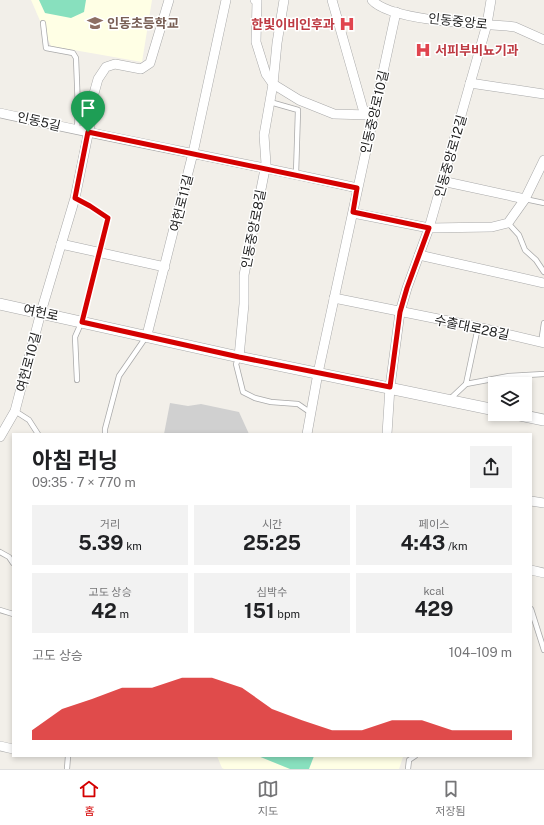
<!DOCTYPE html>
<html lang="ko">
<meta charset="utf-8">
<style>
:root{--surface:#fff;--page:#f2f2f2;--text:#202124;--muted:#757577;--line:#e0e0e0;--accent:#d40000}
body{margin:0;font-family:"Public Sans","Noto Sans KR",sans-serif;background:var(--page);color:var(--text);height:100vh;display:flex;flex-direction:column;font-size:15px;white-space:nowrap}
*{box-sizing:border-box;margin:0}
p{font-size:13px;color:var(--muted)}
.icon{flex:none;width:22px;height:22px;fill:none;stroke:currentColor;stroke-width:2;stroke-linecap:round;stroke-linejoin:round}
.map{position:relative;flex:1;overflow:hidden}
.drawer{position:absolute;left:12px;top:433px;width:520px;height:324px;display:flex;flex-direction:column;background:var(--surface);border-radius:0px;box-shadow:0 2px 6px #0003}
.drawer>*{flex:none}
.tools{position:absolute;left:488px;top:377px;display:grid;gap:8px}
.tools a{display:grid;place-items:center;width:44px;height:44px;border-radius:0px;background:var(--surface);box-shadow:0 2px 6px #0003;font-size:20px}
.pin{position:absolute;display:grid;place-items:center;width:34px;height:34px;color:#fff;margin:-41px -17px;border-radius:50% 50% 50% 0;rotate:-45deg;box-shadow:0 0 4px #0007}
.pin .icon{rotate:45deg}
.round{display:grid;place-items:center;flex:none;width:42px;height:42px;border-radius:0px;background:var(--page)}
.overview{display:flex;align-items:center;justify-content:space-between;height:68px;padding:0 20px}
h1{font-size:22px;font-weight:700;line-height:30px}
.figures{display:grid;grid-template-columns:repeat(3,1fr);gap:6px;height:68px;padding:4px 20px}
.figures div{display:grid;align-content:center;border-radius:0px;background:var(--page);text-align:center}
.figures b{font-size:20px;font-weight:700}
.figures small{font-size:11px;font-weight:400}
.figures p{font-size:11px}
.chart{height:112px;padding:8px 20px}
.chart p{display:flex;justify-content:space-between}
.chart svg{width:100%;height:72px;margin-top:4px;fill:var(--accent);opacity:.7}
.dock{display:flex;justify-content:space-around;align-items:center;height:56px;border-top:1px solid var(--line);background:var(--surface);font-size:11px;color:var(--muted)}
.dock a{display:grid;justify-items:center;gap:2px}
.dock .active{color:var(--accent)}
.map>svg:first-child{display:block}
</style>
<div class="map">
<svg width="544" height="769" viewBox="0 0 544 769">
<rect width="100%" height="100%" fill="#f2efe9"/>
<!-- education -->
<g fill="#ffffe5">
<path d="M31,0H152L142,62L51,46Z"/>
<path d="M217,756H405L403,757L399,769H224L222,768Z"/>
</g>
<!-- religious -->
<path fill="#d0d0d0" d="M170,403L188,406L201,404L239,412L249,434H164Z"/>
<!-- pitch -->
<g fill="#88e0be">
<path d="M39,0H86L84,12L71,18L45,13Z"/>
<path d="M258,756H314L309,769H290Z"/>
</g>
<g fill="none" stroke-linecap="round" stroke-linejoin="round">
<defs>
<g id="service">
<path d="M43,23L46,48L73,53L76,58L78,109L77,130"/>
<path d="M270,102L298,110L296,174"/>
<path d="M75,198L90,206L108,219L82,321L75,337L77,380"/>
<path d="M525,199L544,203"/>
<path d="M508,223L519,235L525,250L536,260L544,272"/>
<path d="M541,343L544,323"/>
<path d="M239,358L236,364L243,392L255,398L271,402L298,404L311,413"/>
<path d="M466,384L478,327"/>
<path d="M449,400L466,384L509,376L544,374"/>
<path d="M15,411L29,420L38,434"/>
<path d="M105,434V429L119,376L146,337"/>
<path d="M0,552L9,557L13,563"/>
<path d="M531,609L544,650"/>
<path d="M0,610L13,614"/>
<path d="M67,769L68,756"/>
<path d="M408,769L409,760L415,756"/>
</g>
<g id="minor">
<path d="M255,0L257,1L256,42L266,74L273,84L299,100L334,114L369,115"/>
<path d="M332,0L363,109L371,116"/>
<path d="M372,0C390,21 479,24 507,26L515,27L544,40"/>
<path d="M470,83L544,94"/>
<path d="M0,113C118,140 238,161 357,188"/>
<path d="M442,181L525,199"/>
<path d="M353,213L429,228L492,227L508,223L525,199L544,160"/>
<path d="M61,244L165,267"/>
<path d="M419,255L544,283"/>
<path d="M334,298L478,327L544,343"/>
<path d="M147,335L193,153L226,0"/>
<path d="M239,357L244,304V275L266,164L264,135L273,84L277,43L284,0"/>
<path d="M307,434L318,373L396,12"/>
<path d="M387,434L390,387L400,312L407,288L429,228L487,24L491,0"/>
<path d="M0,437L15,411L41,312L75,198L91,120L93,97L98,79L106,67L115,64L141,69L150,63L169,0"/>
<path d="M531,501L544,503"/>
<path d="M531,570L544,573"/>
<path d="M0,746L13,749"/>
</g>
<g id="tertiary">
<path d="M0,304L239,357L495,410"/>
<path d="M515,414L544,420"/>
</g>
</defs>
<!-- service casing -->
<use href="#service" stroke="#a9a9a9" stroke-width="6"/>
<!-- minor casing -->
<use href="#minor" stroke="#a9a9a9" stroke-width="10"/>
<!-- tertiary casing -->
<use href="#tertiary" stroke="#a9a9a9" stroke-width="12"/>
<!-- service -->
<use href="#service" stroke="#fff" stroke-width="4.5"/>
<!-- minor -->
<use href="#minor" stroke="#fff" stroke-width="9"/>
<!-- tertiary -->
<use href="#tertiary" stroke="#fff" stroke-width="11"/>
</g>
<g fill="none" stroke-linecap="round" stroke-linejoin="round">
<defs>
<path id="route" d="M88,132L357,188L353,212L429,228L407,288L400,312L390,387L239,357L82,322L108,218L90,206L75,198Z"/>
</defs>
<!-- route casing -->
<use href="#route" stroke="#fff" stroke-width="8"/>
<!-- route -->
<use href="#route" stroke="#d40000" stroke-width="5"/>
</g>
<!-- icons -->
<defs>
<symbol id="school-bare" viewBox="-9 -9 18 18"><path d="M0-5L7-2L0 1L-7-2ZM-4 1L0 2.5L4 1V4Q0 6-4 4Z" fill="#8d6e63" stroke="#fff" stroke-width="2.5" paint-order="stroke"/></symbol>
<symbol id="hospital-bare" viewBox="-9 -9 18 18"><path d="M-5-5h3v3.5h4V-5h3V5h-3V1.5h-4V5h-3Z" fill="#e0444e" stroke="#fff" stroke-width="2.5" paint-order="stroke"/></symbol>
</defs>
<g fill-rule="evenodd">
<use href="#school-bare" x="84" y="12" width="22" height="22"/>
<use href="#hospital-bare" x="336" y="13" width="22" height="22"/>
<use href="#hospital-bare" x="412" y="39" width="22" height="22"/>
</g>
<g text-anchor="middle" stroke-width="3" stroke-linejoin="round" paint-order="stroke">
<!-- street labels -->
<g font-size="13" fill="#222" stroke="#fff">
<text transform="translate(458 21) rotate(6)" y="5">인동중앙로</text>
<text transform="translate(374 112) rotate(-77)" y="5">인동중앙로10길</text>
<text transform="translate(39 121) rotate(13)" y="5">인동5길</text>
<text transform="translate(450 156) rotate(-74)" y="5">인동중앙로12길</text>
<text transform="translate(181 203) rotate(-76)" y="5">여헌로11길</text>
<text transform="translate(253 229) rotate(-79)" y="5">인동중앙로8길</text>
<text transform="translate(41 312) rotate(12)" y="5">여헌로</text>
<text transform="translate(472 327) rotate(12)" y="5">수출대로28길</text>
<text transform="translate(28 362) rotate(-75)" y="5">여헌로10길</text>
</g>
<!-- education labels -->
<g font-size="13" font-weight="bold" fill="#785e54" stroke="#fff" text-anchor="start">
<text x="107" y="28">인동초등학교</text>
</g>
<!-- health labels -->
<g font-size="13" font-weight="bold" fill="#be3a42" stroke="#fff" text-anchor="end">
<text x="335" y="29">한빛이비인후과</text>
<text x="435" y="55" text-anchor="start">서피부비뇨기과</text>
</g>
</g>
</svg>
<div class="tools">
<a><svg class="icon" aria-label="layers" viewBox="0 0 24 24"><path d="M12 4l9 5-9 5-9-5zM3 14l9 5 9-5"/></svg></a>
</div>
<div class="pin" style="left:88px;top:132px;background:#1e9e55"><svg class="icon" aria-label="arrive" viewBox="0 0 24 24"><path d="M6 21V4h12l-3 4 3 4H6"/></svg></div>
<section class="drawer">
<div class="overview"><div><h1>아침 러닝</h1><p>09:35 · 7 × 770 m</p></div><a class="round"><svg class="icon" aria-label="share" viewBox="0 0 24 24"><path d="M12 15V3M7 8l5-5 5 5M5 13v7h14v-7"/></svg></a></div>
<div class="figures">
<div><p>거리</p><b>5.39<small> km</small></b></div>
<div><p>시간</p><b>25:25</b></div>
<div><p>페이스</p><b>4:43<small> /km</small></b></div>
</div>
<div class="figures">
<div><p>고도 상승</p><b>42<small> m</small></b></div>
<div><p>심박수</p><b>151<small> bpm</small></b></div>
<div><p>kcal</p><b>429</b></div>
</div>
<div class="chart"><p><span>고도 상승</span>104–109 m</p>
<svg viewBox="0 0 160 44" preserveAspectRatio="none"><path d="M0 44V38L10 25L20 19L30 12L40 12L50 6L60 6L70 12L80 25L90 32L100 38L110 38L120 32L130 32L140 38L150 38L160 38V44z"/></svg>
</div>
</section>
</div>
<nav class="dock">
<a class="active"><svg class="icon" aria-label="home" viewBox="0 0 24 24"><path d="M3 11l9-7 9 7M6 9v11h12V9"/></svg>홈</a>
<a><svg class="icon" aria-label="map" viewBox="0 0 24 24"><path d="M3 6l6-2 6 2 6-2v14l-6 2-6-2-6 2zM9 4v14M15 6v14"/></svg>지도</a>
<a><svg class="icon" aria-label="saved" viewBox="0 0 24 24"><path d="M7 4h10v16l-5-4-5 4z"/></svg>저장됨</a>
</nav>
